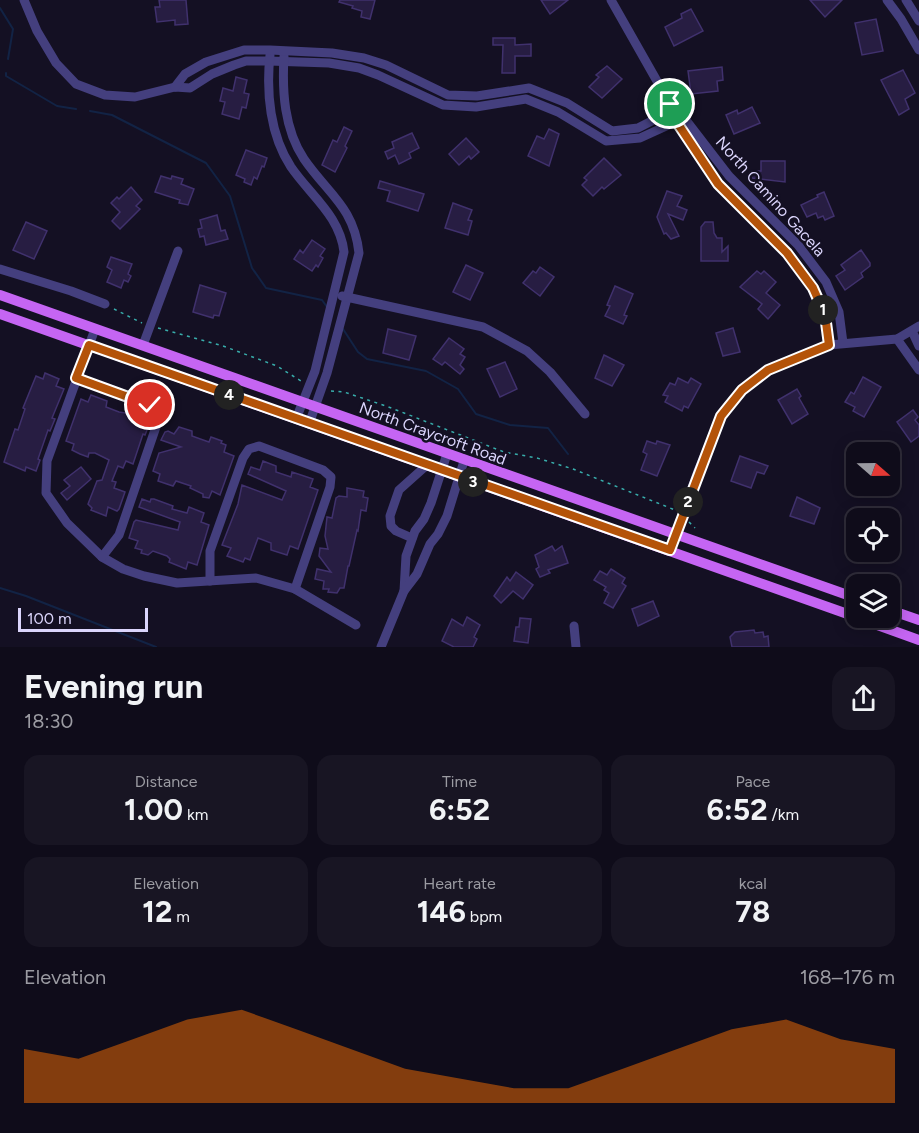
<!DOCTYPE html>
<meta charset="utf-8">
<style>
:root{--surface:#0f0c1a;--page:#181523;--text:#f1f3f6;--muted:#9b9ba2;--line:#2f2c39;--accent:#b45309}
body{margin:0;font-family:Figtree,sans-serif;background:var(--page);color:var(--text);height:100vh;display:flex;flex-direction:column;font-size:22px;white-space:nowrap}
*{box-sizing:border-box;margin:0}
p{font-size:20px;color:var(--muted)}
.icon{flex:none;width:33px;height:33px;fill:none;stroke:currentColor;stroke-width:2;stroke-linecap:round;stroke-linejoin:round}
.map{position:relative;height:647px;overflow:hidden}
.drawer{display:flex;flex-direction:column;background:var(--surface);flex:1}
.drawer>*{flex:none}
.needle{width:39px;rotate:110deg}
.tools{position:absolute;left:846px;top:442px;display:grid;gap:12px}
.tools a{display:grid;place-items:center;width:54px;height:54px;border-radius:12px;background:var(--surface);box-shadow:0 3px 15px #0003,0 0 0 2px var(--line);font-size:30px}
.scale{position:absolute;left:18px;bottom:15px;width:130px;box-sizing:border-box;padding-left:6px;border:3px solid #dbd5fc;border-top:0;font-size:16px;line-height:21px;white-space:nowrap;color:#dbd5fc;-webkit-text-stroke:4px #141023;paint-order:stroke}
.pin{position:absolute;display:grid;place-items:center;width:51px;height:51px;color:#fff;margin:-26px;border:3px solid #fff;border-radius:50%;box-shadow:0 2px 6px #0007}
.km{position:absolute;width:30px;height:30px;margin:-15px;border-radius:50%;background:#222;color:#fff;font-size:16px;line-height:30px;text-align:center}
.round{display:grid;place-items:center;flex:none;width:63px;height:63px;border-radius:18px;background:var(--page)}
.summary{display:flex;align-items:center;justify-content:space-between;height:102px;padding:0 24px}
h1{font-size:33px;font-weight:700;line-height:45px}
.metrics{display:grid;grid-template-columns:repeat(3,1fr);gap:9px;height:102px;padding:6px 24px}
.metrics div{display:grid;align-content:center;border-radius:15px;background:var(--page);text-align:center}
.metrics b{font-size:30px;font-weight:700}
.metrics small{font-size:16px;font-weight:400}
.metrics p{font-size:16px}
.chart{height:168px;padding:12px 24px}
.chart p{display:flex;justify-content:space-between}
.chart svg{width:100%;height:108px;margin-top:6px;fill:var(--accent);opacity:.7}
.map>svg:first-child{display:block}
</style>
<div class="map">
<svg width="919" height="647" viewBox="0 0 919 647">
<rect width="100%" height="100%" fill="#141023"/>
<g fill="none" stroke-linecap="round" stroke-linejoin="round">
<!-- stream -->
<g stroke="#122345" stroke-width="2">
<path d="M0,8L13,29L8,59"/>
<path d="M6,73V76L57,106L76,109"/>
<path d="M90,111L112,115L206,163L230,196L252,268L266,288L322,300L327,307"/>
<path d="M343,329L358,352L367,359L426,371L458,389L476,414L510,425L548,428L568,454"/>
<path d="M0,588L26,596L156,647"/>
</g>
</g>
<!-- building -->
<g fill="#271d42" stroke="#40316d" stroke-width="1.5">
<path d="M159,0H186L188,24L175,25V20L157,22L155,7H160Z"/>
<path d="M340,0H375L370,19L361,17L362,11L352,8L353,6L339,2Z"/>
<path d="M541,0H568L550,14Z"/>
<path d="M810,0H842L825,17Z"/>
<path d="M691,9L703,31L674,46L665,27L682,18L681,14Z"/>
<path d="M876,19L883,51L862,55L855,23Z"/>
<path d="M493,38H515V45L531,44V56H515V73H502L503,45H493Z"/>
<path d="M607,66L622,79L602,98L589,87L599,77L596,75Z"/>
<path d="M722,67L723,80L717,81L718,91L691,94L688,71Z"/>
<path d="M903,70L915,93L905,99L909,109L899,115L881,80Z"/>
<path d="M236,77L247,80L244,93L249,94L246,108L242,107L239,119L222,114L225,102L220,101L223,88L233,91Z"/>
<path d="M752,107L760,123L734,134L726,115L737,110L738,114Z"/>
<path d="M344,127L352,131L345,146L347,148L335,172L322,165L333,140L337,142Z"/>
<path d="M549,129L559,134L549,166L528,156L537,136L544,139Z"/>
<path d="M412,133L419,148L409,153L411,158L399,164L395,155L388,159L385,152L394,148L392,142Z"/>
<path d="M466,138L479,152L471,159L469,156L459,165L449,154Z"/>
<path d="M246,150L267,158L264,167L262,166L257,179L254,177L251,185L244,182L245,179L236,175Z"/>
<path d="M604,158L621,175L604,189L602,187L593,196L582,185L587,180L584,178Z"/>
<path d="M761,161H785V182L752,178V171H761Z"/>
<path d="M161,176L171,179L172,176L183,179L181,184L194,189L188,205L179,203L180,200L155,192Z"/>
<path d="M380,181L424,194L418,211L387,201L390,191L378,188Z"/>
<path d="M131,187L142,200L136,206L140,209L120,229L112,221L120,212L111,203L117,197L119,199Z"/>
<path d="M667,191L682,196L677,206L687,210L683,220L668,214L679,236L671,239L666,233L664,234L657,217Z"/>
<path d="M824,192L834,216L825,220L823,216L818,218L816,213L807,217L801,205L818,197L817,195Z"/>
<path d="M453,203L472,210L468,220L472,221L468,235L445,228Z"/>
<path d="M217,215L221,231L225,230L228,239L206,245L204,236L200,237L198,229L202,228L200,220Z"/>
<path d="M26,222L47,231L34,259L13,250Z"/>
<path d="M705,222H713L714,233L717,238H722V252L728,246V261H701V227Z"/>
<path d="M312,240L325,249L320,256L323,258L318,267L316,265L312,271L294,259L300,250L303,253Z"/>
<path d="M861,250L870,263V266L861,273L863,277L845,290L836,276L845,270L841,265Z"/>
<path d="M111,257L132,264L128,274L131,276L128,282L124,280L121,288L107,282L112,270L107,267Z"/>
<path d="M466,265L483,273L470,300L453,292Z"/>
<path d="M540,267L554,277L540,296L523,283L533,271L536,273Z"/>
<path d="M757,271L761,274L764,271L776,282L766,293L780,305L768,319L758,309L762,304L740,287Z"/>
<path d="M200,285L226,293L219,316L214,315L213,318L193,312Z"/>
<path d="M615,286L633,294L624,315L627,316L623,324L605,316L610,306L607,305Z"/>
<path d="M733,328L740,352L723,356L716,333Z"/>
<path d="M388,329L416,336L409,360L383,353Z"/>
<path d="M449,338L464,349L460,354L465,357L460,365L464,369L460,374L445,362L442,365L433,359Z"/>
<path d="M604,355L624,365L612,386L595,378Z"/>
<path d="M505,362L517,389L500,397L487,369Z"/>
<path d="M45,373L59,379L56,386L64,389L52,418L55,419L50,431L48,430L38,459L40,460L36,471L26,467L25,471L4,462L15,429L18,430L25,409L23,408L36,376L43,379Z"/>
<path d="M863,377L881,387L864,417L853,411L855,407L845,402L851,392L854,394Z"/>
<path d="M678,378L688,383L691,378L701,384L688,408L684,406L682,411L665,402L668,396L663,395L670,383L675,385Z"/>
<path d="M797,389L801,396L799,398L808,414L792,424L778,400Z"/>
<path d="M91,395L107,401L106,407L119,412L125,413L127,408L142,413L139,422L149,425L145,435L143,434L133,464L126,461L123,468L118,466L112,481L116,482L114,488L125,492L119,509L117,511L108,507L106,516L91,510L92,508L88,504L97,481L102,480L109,460L95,453H89L88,457L80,454L72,450L74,444L66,441L81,399L88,402Z"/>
<path d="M913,410L918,417L915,420L919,425V436L911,442L897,422Z"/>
<path d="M179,427L192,431V436L206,441L209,442L211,437L222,441L221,443L226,445L224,452L234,456L220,495L212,491L209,498L203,497V494L190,488L191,486L176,481L173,486L158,481L160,474L153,471L159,453L181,447L161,440L165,432L168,431L174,434Z"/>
<path d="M647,441L656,444L657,441L670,445L657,476L641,470L647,454L643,452Z"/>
<path d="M740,456L768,466L764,474L757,472L751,488L731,481Z"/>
<path d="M263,461L276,466V472L291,477L292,472L313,479L310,487L318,490L298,549L290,546L287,555L271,550V543L258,538L250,560L245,558L243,562L227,556L231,548L222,545L238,504L242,485L282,500L286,491L248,474L251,467L260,470Z"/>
<path d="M81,467L91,479L67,500L61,493L70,486L64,480Z"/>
<path d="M347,488L364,491L363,497L368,498L366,511L361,510L358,531L357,530L349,566H348L344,588H340L337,593L328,592L329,589H323L324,581L315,579L317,569L331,572L319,556L320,548L328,549L325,536L327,517L332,518L336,498L339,496L347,497Z"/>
<path d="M797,497L820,508L814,524L790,516Z"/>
<path d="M142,499L150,502L151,499H154L173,506L172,509L187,513L189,507L204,513L201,522L209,525L197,565L188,562L186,569L169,562L170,559L167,556L153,551L148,555L141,553L142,550L135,548L138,541L129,538L134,522L136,520L178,530L180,522L139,507Z"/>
<path d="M552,546L555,551L562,546L568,563L548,570L550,573L540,577L536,569L539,567L535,555Z"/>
<path d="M611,569L625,578L622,583L626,586L613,608L604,603L609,593L604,590L606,587L594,580L600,571L607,575Z"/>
<path d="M516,572L533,585L523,599L513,591L501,603L494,596L507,577L510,581Z"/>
<path d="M653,601L659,616L638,626L632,609Z"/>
<path d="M467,617L480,625L474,637L477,639L473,647H454L442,641L452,619L463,626Z"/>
<path d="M520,618L531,619L528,643L514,641L516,627H519Z"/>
<path d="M754,630L755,633L763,632L764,637L768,636L769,647H732L730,637L735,632Z"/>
</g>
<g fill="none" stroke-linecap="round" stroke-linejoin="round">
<!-- path -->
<g stroke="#38adab" stroke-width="1.5" stroke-dasharray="3 4.5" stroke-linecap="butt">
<path d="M114,309L142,323"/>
<path d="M158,328L223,346L277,366L301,381"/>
<path d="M331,391L344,392L386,406L504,452L537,458L573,469L675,510"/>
<path d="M689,522L695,528"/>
</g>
<!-- minor -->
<g stroke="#443f7e" stroke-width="9">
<path d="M24,0L37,31L56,63L76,84L105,95L135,97L175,87L190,88L212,74L234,65L246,61H269L329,63L359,68L378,75L443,105L476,107L526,99L558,112L606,141L640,138L684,118"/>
<path d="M611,0L670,104"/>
<path d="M887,0L901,19L919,50"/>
<path d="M906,0L919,21"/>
<path d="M270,55C266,93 270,135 291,167C311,196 340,216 344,252L315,371L296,419"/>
<path d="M284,56C282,91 284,129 304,159C328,194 354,207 359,253L327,373L309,424"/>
<path d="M175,87L185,74L206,62L244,50H270L332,53L364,58L386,65L448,95L477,96L529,88L567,103L612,131L638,128L677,108"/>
<path d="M670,104V112L718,184L787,253L813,288L825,315L829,345"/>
<path d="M682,115L729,176L798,245L826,282L839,312L843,343"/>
<path d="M0,269L71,291L105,304"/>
<path d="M342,296L483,327L527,351L550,372L585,414"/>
<path d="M95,329L47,461L46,493L67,523L102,557L123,569L144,576L177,583L256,578L295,589L356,625"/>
<path d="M912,331L919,346"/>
<path d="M897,339L919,370"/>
<path d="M143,345L178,251"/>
<path d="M77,378L150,405L155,407L159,418L119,535L102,557"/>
<path d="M412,538L396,531L391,526L390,516L399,490L427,465"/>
<path d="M670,550L698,471L721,416L742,390L768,370L829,345L897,339L919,326"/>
<path d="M210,581V551L243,458L249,449L259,446L323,470L331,477L330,487L295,589"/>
<path d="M404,591L406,556L415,531L424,519L431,503L447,454"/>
<path d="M574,626L576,647"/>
<path d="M381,647L404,591L417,574L430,544L438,534L447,516L464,461"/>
</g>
<!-- major -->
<g stroke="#c565f3" stroke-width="10">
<path d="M0,295L856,598"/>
<path d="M0,314L856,617"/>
<path d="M890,610L919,620"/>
<path d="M858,618L919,640"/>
</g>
</g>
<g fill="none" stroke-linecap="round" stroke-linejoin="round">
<defs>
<path id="route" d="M150,405L76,378L89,345L670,550L721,416L742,390L768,370L829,345L825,315L813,288L787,253L718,184L670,112V104"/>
</defs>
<!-- route casing -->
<use href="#route" stroke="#fff" stroke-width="12"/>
<!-- route -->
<use href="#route" stroke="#b45309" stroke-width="8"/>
</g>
<g text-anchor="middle" stroke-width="5" stroke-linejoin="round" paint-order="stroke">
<!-- street labels -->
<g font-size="16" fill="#dbd5fc" stroke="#141023">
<text transform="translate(771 196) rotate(48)" y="6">North Camino Gacela</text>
<text transform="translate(433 433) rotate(20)" y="6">North Craycroft Road</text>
</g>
</g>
</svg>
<div class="tools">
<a><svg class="needle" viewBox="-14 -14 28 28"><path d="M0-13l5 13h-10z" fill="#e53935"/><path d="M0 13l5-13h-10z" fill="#9b9ba2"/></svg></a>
<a><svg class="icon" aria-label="locate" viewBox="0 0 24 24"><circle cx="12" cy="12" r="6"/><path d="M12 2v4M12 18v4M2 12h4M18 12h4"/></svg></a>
<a><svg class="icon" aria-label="layers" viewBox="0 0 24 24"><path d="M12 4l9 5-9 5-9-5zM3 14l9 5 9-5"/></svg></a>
</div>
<div class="scale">100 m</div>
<div class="pin" style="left:670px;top:104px;background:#1e9e55"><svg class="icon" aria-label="arrive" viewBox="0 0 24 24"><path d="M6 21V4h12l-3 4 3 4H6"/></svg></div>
<div class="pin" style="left:150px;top:405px;background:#d93025"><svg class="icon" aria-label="check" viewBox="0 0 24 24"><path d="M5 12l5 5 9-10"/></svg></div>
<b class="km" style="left:823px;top:310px">1</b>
<b class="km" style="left:688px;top:502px">2</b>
<b class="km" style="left:473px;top:482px">3</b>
<b class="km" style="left:229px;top:395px">4</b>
</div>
<section class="drawer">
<div class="summary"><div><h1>Evening run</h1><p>18:30</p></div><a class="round"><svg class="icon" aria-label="share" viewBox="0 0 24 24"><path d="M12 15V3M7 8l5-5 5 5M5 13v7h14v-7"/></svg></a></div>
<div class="metrics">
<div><p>Distance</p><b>1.00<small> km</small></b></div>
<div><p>Time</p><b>6:52</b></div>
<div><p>Pace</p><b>6:52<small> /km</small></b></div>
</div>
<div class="metrics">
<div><p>Elevation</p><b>12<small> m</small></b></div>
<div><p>Heart rate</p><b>146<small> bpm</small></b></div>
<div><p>kcal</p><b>78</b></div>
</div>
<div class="chart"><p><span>Elevation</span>168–176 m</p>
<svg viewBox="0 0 160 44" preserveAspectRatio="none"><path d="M0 44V22L10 26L20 18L30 10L40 6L50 14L60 22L70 30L80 34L90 38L100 38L110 30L120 22L130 14L140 10L150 18L160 22V44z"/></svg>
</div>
</section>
